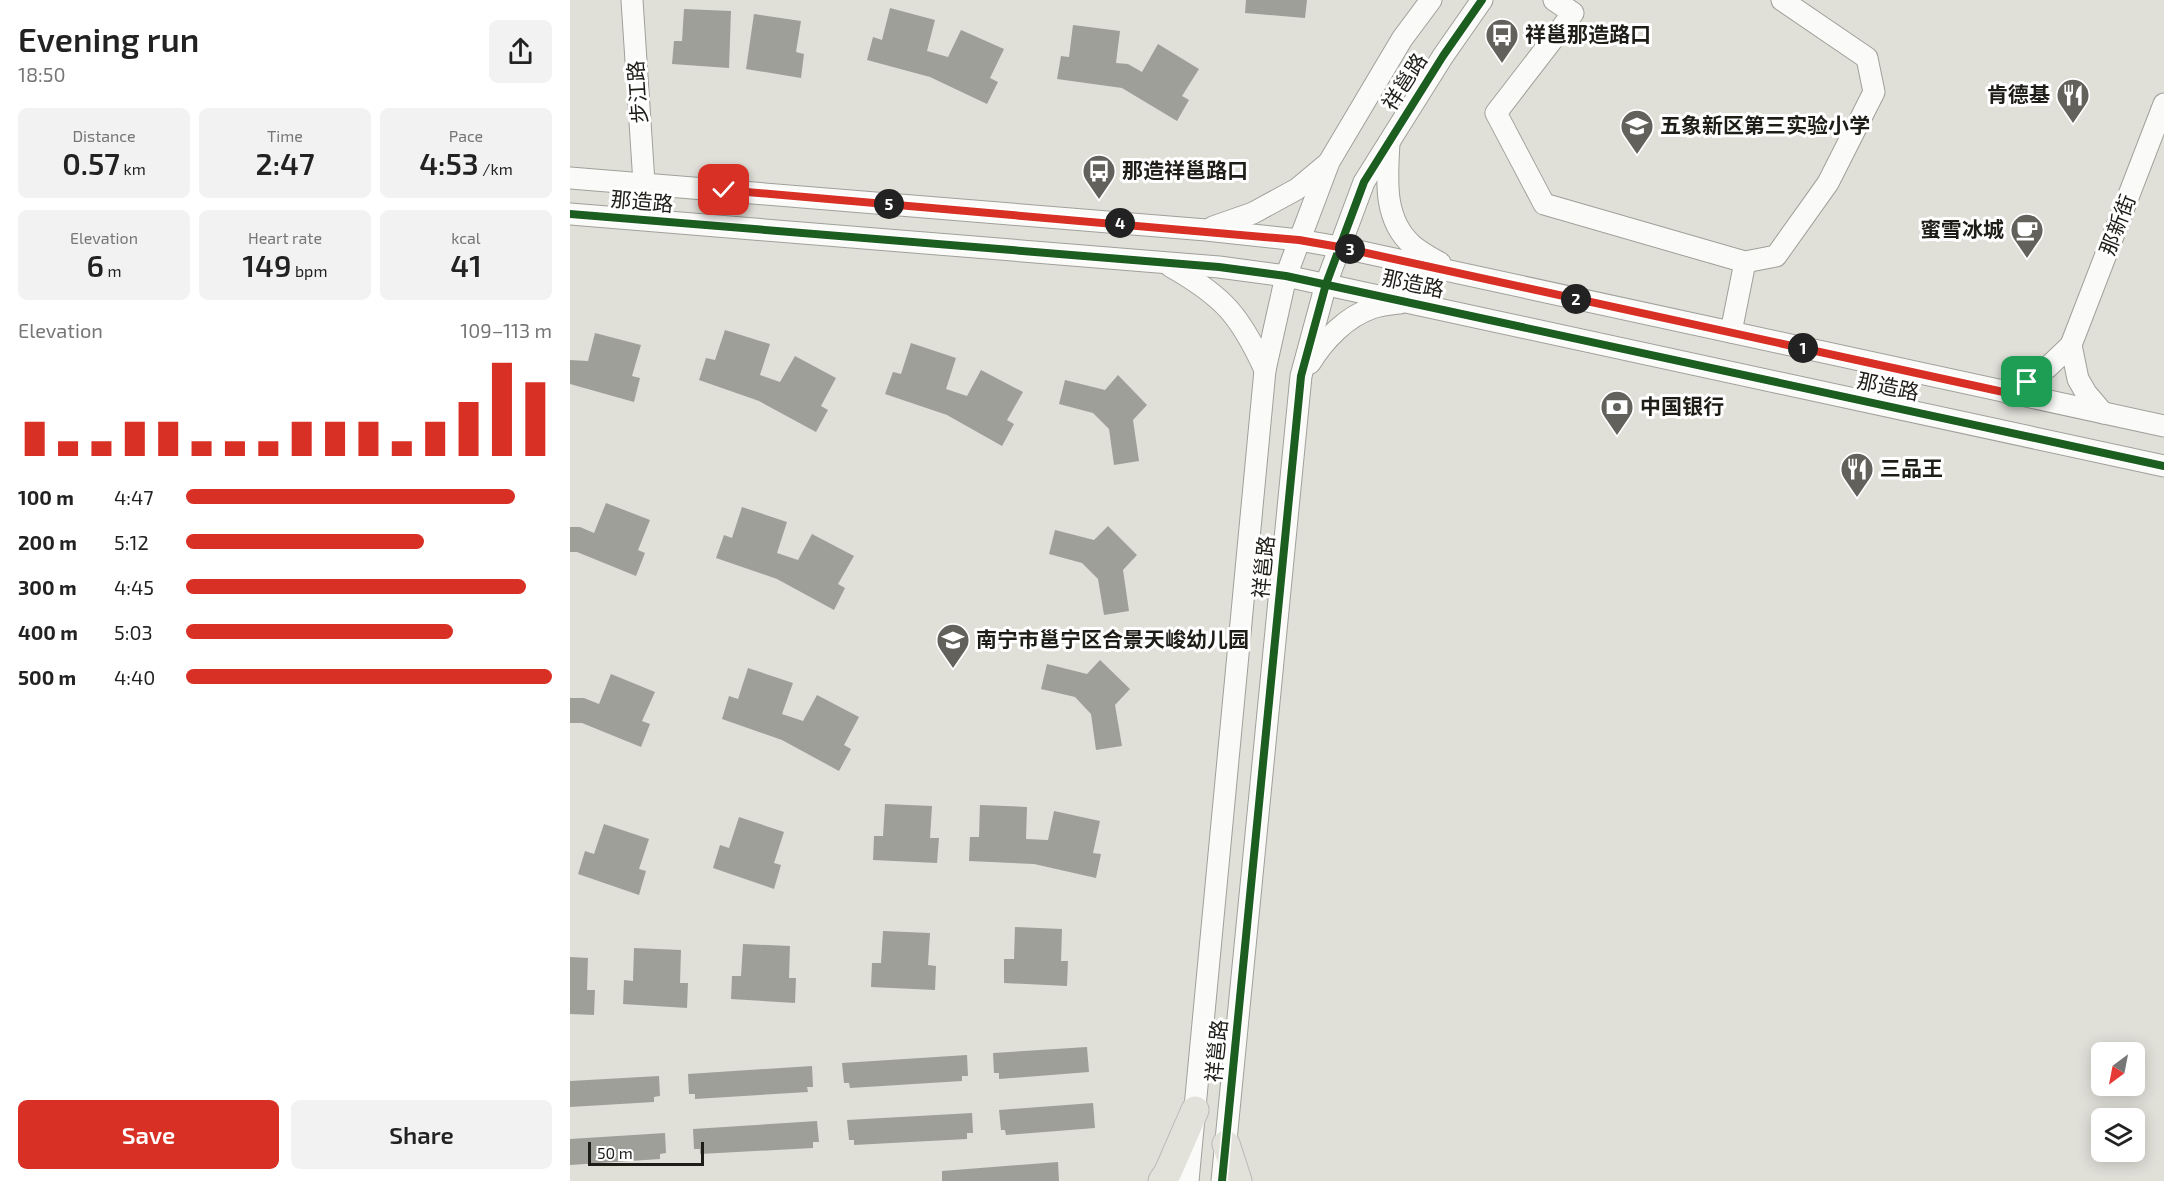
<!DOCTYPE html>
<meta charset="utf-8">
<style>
:root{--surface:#fff;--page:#f2f2f2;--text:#222;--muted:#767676;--accent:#d93025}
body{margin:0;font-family:"Exo 2","Noto Sans SC",sans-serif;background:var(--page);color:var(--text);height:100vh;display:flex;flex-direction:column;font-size:22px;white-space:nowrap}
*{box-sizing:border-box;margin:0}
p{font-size:20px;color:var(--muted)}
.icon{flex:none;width:33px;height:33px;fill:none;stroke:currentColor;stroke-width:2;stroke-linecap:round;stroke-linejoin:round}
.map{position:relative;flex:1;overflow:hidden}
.details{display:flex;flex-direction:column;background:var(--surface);width:570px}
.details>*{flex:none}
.needle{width:39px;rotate:212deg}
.tools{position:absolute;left:1521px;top:1042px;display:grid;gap:12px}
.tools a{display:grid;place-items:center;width:54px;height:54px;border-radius:9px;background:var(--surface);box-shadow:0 3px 15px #0003;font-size:30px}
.scale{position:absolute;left:18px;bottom:15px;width:116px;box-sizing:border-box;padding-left:6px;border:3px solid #1e1d18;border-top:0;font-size:16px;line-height:21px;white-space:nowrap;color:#1e1d18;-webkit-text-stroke:4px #fff;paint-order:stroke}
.pin{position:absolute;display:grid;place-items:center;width:51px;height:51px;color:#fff;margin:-26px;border-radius:12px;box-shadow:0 3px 9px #0006}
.km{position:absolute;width:30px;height:30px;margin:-15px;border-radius:50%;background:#222;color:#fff;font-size:16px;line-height:30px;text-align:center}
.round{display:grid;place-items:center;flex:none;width:63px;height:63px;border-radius:9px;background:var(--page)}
.headline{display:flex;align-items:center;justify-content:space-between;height:102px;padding:0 18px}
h1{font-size:33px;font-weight:600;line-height:45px}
.metrics{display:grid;grid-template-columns:repeat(3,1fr);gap:9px;height:102px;padding:6px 18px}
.metrics div{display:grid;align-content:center;border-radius:9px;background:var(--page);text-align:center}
.metrics b{font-size:30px;font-weight:600}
.metrics small{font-size:16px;font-weight:400}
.metrics p{font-size:16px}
.chart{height:168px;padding:12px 18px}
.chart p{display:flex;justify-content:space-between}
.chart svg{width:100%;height:108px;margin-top:6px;stroke:var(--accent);stroke-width:6}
.action{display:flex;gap:12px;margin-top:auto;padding:12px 18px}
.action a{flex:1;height:69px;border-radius:9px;background:var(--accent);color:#fff;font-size:24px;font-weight:600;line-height:69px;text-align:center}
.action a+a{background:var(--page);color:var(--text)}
ul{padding:0 18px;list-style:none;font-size:20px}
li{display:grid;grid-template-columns:96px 72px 1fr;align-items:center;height:45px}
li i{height:15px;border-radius:8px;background:var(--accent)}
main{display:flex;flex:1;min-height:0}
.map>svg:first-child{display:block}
</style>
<main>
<section class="details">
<div class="headline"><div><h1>Evening run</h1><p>18:50</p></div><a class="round"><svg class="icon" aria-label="share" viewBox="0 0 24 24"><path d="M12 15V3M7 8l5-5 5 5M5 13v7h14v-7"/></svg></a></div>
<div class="metrics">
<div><p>Distance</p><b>0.57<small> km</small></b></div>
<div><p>Time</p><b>2:47</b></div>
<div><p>Pace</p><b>4:53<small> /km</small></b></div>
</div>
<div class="metrics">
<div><p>Elevation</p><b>6<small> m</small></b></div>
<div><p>Heart rate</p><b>149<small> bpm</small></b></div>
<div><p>kcal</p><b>41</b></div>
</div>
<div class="chart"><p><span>Elevation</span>109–113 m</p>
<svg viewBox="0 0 160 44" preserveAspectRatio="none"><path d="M5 44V30M15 44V38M25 44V38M35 44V30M45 44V30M55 44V38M65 44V38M75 44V38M85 44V30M95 44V30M105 44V30M115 44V38M125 44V30M135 44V22M145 44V6M155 44V14"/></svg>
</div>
<ul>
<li><b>100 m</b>4:47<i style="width:90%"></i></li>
<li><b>200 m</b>5:12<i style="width:65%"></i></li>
<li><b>300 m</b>4:45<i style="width:93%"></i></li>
<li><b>400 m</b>5:03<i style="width:73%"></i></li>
<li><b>500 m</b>4:40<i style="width:100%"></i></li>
</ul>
<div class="action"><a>Save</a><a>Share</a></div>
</section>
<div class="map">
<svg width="1594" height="1181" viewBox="0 0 1594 1181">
<rect width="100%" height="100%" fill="#e0dfd8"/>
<!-- building -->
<g fill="#9f9f99">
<path d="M676,0H737L735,18L675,13Z"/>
<path d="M320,8L365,20L357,51L378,57L391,30L434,49L420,78L428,82L417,104L360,77L297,60L303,37L312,40Z"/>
<path d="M114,9L161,11L159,68L102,64L104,41H112Z"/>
<path d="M184,14L231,21L226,52L234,54L231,78L176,69Z"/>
<path d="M503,25L550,31L546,63L558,64L572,72L588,44L629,69L612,96L619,100L607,121L552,88L487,79L491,56L499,57Z"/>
<path d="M155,330L200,344L190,375L210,382L225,356L266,378L251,406L258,410L246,432L189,401L129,380L136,358L145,360Z"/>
<path d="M25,333L71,345L62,376L70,378L64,402L0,384V360L18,361Z"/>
<path d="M341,343L386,358L376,389L397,396L411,370L453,392L437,420L444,424L432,446L377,415L315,394L323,372L331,374Z"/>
<path d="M548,375L577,405L563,420L569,461L544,465L539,429L523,413L489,404L495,380L535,390Z"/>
<path d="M36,503L80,520L68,550L75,553L66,576L7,552H0V527H10L24,533Z"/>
<path d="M172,507L217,522L207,553L228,560L242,534L284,556L268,584L275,588L264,610L207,579L146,558L154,535L162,538Z"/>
<path d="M538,526L567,555L553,570L559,611L534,615L528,579L512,563L479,554L485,530L524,540Z"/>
<path d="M530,660L560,689L545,705L552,746L526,750L521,714L505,697L471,689L477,664L517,674Z"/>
<path d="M178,668L223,683L212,714L233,721L247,695L289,717L274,745L281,749L269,771L212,740L152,719L159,696L168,699Z"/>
<path d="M41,674L85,692L72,721L80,724L71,747L12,723H0V698H14L29,704Z"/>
<path d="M315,804L362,806L360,838H369L367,863L303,860L304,836H313Z"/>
<path d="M410,805L457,807L456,839L478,840L484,811L530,821L523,853L531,854L526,878L464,864L399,861L400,837H409Z"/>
<path d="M169,817L214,832L204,863L211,865L204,889L143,868L150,845L159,848Z"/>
<path d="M34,824L79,839L69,869L76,871L69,895L8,874L15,851L24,854Z"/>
<path d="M445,927L492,929L491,961H498L497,986L434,983V959H444Z"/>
<path d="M313,931L360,933L358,965L366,966L365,990L301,987L302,963H311Z"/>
<path d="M173,944L220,946L219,978H226L225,1003L161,999L162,976H171Z"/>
<path d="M64,948L111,950L110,983H118L117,1008L53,1004L54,980L63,981Z"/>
<path d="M0,957L18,958L17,990H25L24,1015L0,1014Z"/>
<path d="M517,1047L519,1072L429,1079V1073H424L423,1053Z"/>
<path d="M397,1055L398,1076H392V1081L280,1088L279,1083H274L272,1063Z"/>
<path d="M242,1066L243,1087H237L238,1092L125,1099V1094H119L118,1074Z"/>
<path d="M89,1076L90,1096L84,1097V1102L0,1107V1081Z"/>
<path d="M523,1103L525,1128L436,1135L435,1130H431L429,1110Z"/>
<path d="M402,1113L403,1133H397V1139L284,1145V1140H279L277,1120Z"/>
<path d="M247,1121L249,1142H243V1148L130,1154V1149H124L123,1129Z"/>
<path d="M95,1133L96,1153L90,1154V1159L0,1165V1139Z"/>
<path d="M488,1162L489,1181H372V1171Z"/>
</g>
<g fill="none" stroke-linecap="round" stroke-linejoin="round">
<defs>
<g id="minor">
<path d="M62,0L74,183"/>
<path d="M984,0L1003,13L926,113L974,204L1175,262L1161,332"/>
<path d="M819,143C817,179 813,219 842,245C850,252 861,258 870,263"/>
<path d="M0,178L636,230L729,240L769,247L1594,426"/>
<path d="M0,214L649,267L716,276L1594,466"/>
<path d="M643,227L683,213L727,189L757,164"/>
<path d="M1175,262L1206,256L1258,183L1304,92L1297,58L1212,0"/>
<path d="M600,266C653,296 670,315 695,370"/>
<path d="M1501,345L1594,104"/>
<path d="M740,363C754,340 776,317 802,308C811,305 821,304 830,303"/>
<path d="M1438,393L1478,367L1501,345L1508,379L1516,393L1533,413"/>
<path d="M618,1181L695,370L716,276L759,162L832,39L861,0"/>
<path d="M652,1181L731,376L756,284L794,182L873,56L912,0"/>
</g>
<g id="major">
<path d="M656,1144L668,1181"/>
<path d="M592,1181L598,1172L625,1110"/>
</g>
</defs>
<!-- minor casing -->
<use href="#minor" stroke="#a0a09a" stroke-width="23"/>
<!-- major casing -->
<use href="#major" stroke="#babab6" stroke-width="29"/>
<!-- minor -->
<use href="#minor" stroke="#fafaf9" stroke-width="21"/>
<!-- major -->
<use href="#major" stroke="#e3e2da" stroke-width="27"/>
<defs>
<g id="cycleway">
<path d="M0,214L649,267L716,276L1594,466"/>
<path d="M652,1181L731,376L756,284L794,182L873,56L912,0"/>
</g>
</defs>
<!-- cycleway casing -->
<use href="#cycleway" stroke="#fff" stroke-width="11"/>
<!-- cycleway -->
<use href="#cycleway" stroke="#1b5e20" stroke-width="8"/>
</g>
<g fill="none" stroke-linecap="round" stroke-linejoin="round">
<defs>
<path id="route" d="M154,190L729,240L769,247L1438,393L1457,382"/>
</defs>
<!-- route casing -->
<use href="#route" stroke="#fff" stroke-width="12"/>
<!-- route -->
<use href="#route" stroke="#d93025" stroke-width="8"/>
</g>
<!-- icons -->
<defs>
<symbol id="bus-pin" viewBox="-11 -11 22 30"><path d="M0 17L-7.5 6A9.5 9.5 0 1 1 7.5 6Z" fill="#62615b" stroke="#fff"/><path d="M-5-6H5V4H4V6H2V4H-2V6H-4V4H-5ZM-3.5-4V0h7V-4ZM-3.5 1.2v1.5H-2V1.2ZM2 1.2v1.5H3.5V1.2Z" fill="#fff"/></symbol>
<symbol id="restaurant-pin" viewBox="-11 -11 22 30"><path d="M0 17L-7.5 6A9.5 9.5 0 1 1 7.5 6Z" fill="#62615b" stroke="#fff"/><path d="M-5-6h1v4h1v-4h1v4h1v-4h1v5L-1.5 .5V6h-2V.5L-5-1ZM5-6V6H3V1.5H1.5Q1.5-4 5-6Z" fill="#fff"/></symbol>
<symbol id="school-pin" viewBox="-11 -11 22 30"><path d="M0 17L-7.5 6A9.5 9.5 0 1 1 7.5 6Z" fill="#62615b" stroke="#fff"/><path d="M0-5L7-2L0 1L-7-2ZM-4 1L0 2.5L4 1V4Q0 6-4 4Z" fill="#fff"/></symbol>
<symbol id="cafe-pin" viewBox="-11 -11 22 30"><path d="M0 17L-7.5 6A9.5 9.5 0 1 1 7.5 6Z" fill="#62615b" stroke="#fff"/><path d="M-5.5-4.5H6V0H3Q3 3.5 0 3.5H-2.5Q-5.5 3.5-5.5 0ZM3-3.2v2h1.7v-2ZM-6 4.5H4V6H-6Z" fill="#fff"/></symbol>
<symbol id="bank-pin" viewBox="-11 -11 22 30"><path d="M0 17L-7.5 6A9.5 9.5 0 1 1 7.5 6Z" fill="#62615b" stroke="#fff"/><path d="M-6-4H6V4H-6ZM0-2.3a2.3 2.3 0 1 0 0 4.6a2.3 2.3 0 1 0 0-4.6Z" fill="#fff"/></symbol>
</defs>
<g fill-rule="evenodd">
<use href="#bus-pin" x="913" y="16" width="38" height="52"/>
<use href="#restaurant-pin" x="1484" y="76" width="38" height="52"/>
<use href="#school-pin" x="1048" y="107" width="38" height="52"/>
<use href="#bus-pin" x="510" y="152" width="38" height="52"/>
<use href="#cafe-pin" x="1438" y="211" width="38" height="52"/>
<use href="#bank-pin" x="1028" y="388" width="38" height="52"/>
<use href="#restaurant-pin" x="1268" y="450" width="38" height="52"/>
<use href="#school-pin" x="364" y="621" width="38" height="52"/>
</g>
<g text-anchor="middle" stroke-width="6" stroke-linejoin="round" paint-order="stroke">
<!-- poi labels -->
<g font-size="21" font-weight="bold" fill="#1e1d18" stroke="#fff" text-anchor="start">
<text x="955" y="42">祥邕那造路口</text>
<text x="1480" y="102" text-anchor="end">肯德基</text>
<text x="1090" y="133">五象新区第三实验小学</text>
<text x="552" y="178">那造祥邕路口</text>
<text x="1434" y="237" text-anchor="end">蜜雪冰城</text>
<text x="1070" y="414">中国银行</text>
<text x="1310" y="476">三品王</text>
<text x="406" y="647">南宁市邕宁区合景天峻幼儿园</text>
</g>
<!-- street labels -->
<g font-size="21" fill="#1e1d18" stroke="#fff">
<text transform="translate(835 82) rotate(-57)" y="7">祥邕路</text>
<text transform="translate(68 92) rotate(-94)" y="7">步江路</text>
<text transform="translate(72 202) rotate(5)" y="7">那造路</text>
<text transform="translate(1548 225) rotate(-69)" y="7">那新街</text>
<text transform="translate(843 284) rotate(12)" y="7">那造路</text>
<text transform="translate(1318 387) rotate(12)" y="7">那造路</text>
<text transform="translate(694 567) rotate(-84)" y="7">祥邕路</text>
<text transform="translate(647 1051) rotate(-84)" y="7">祥邕路</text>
</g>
</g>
</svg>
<div class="tools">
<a><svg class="needle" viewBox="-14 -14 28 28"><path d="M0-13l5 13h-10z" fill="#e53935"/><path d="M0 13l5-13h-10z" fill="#767676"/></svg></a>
<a><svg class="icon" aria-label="layers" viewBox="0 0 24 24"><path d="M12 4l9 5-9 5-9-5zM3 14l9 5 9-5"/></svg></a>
</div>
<div class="scale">50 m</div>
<div class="pin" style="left:1457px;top:382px;background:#1e9e55"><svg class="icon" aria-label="arrive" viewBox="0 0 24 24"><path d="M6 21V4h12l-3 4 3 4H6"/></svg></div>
<div class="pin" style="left:154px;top:190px;background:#d93025"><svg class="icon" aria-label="check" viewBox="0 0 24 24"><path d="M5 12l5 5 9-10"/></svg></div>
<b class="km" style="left:1233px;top:348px">1</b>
<b class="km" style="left:1006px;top:299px">2</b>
<b class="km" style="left:780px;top:249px">3</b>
<b class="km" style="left:550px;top:223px">4</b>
<b class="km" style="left:319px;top:204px">5</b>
</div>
</main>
